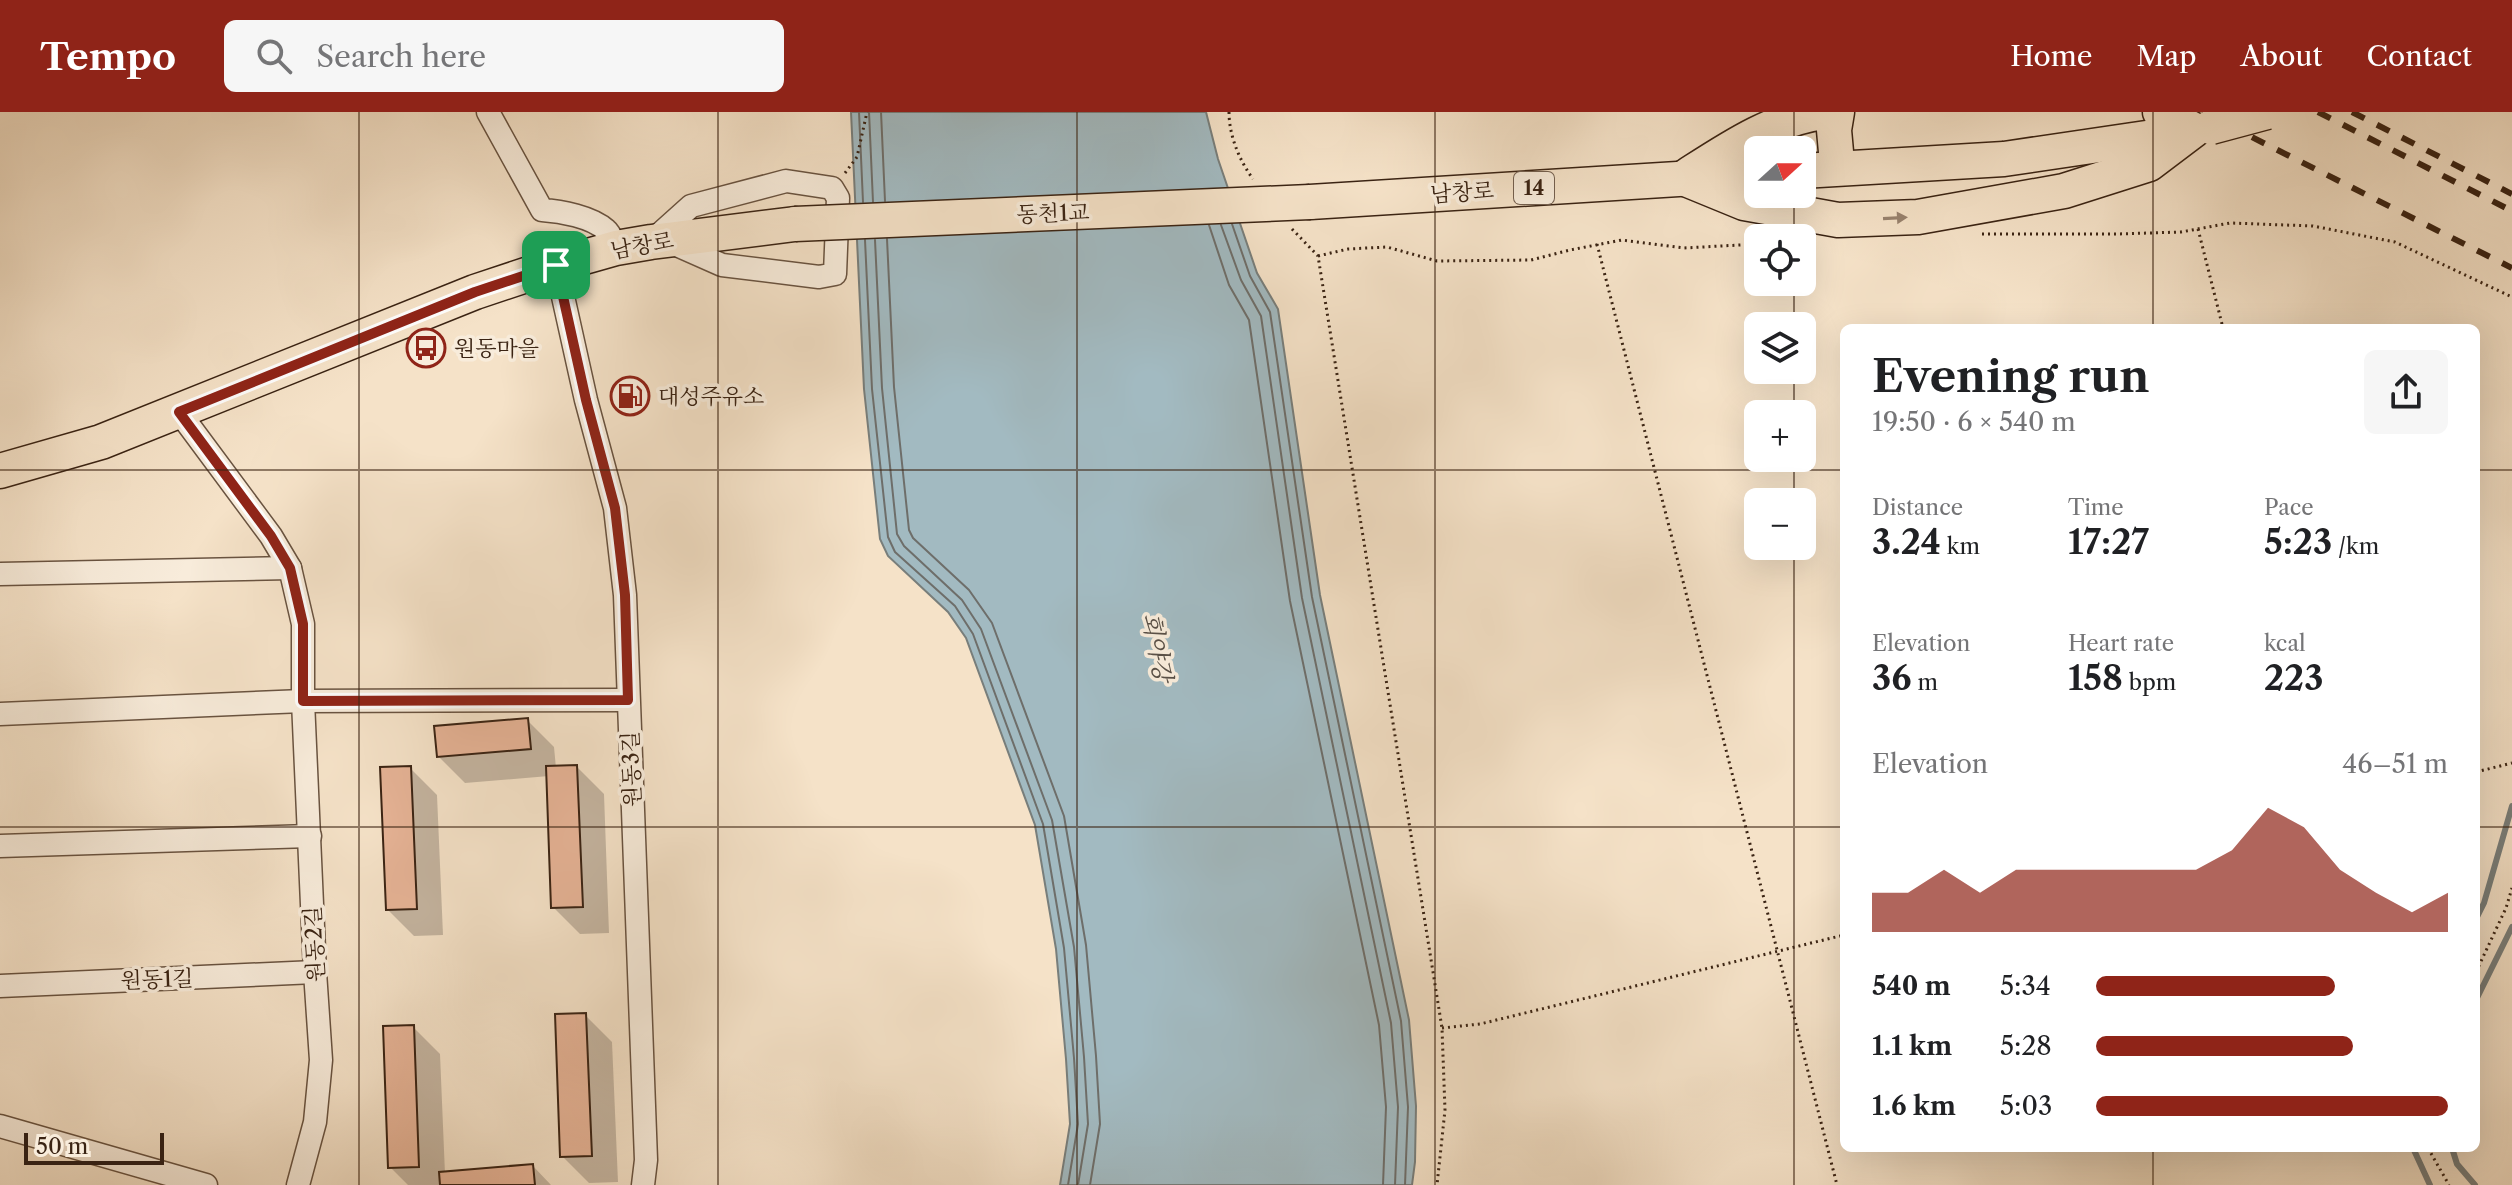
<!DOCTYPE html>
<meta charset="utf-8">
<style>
:root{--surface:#fff;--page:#f6f6f6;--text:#202124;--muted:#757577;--accent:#8f2418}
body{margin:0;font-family:"Libre Caslon Text","Noto Serif KR",serif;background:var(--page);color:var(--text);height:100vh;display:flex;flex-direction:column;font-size:30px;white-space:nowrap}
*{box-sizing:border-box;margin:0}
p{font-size:26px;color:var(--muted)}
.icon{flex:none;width:44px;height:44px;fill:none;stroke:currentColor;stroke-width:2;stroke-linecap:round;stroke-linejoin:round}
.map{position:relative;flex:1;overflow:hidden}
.side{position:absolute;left:1840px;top:212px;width:640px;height:828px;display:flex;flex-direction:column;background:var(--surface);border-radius:12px;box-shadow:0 8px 32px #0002}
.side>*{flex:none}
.needle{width:52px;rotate:69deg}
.fabs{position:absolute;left:1744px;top:24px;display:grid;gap:16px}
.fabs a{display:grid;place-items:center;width:72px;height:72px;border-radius:12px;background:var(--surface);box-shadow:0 8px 32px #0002;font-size:40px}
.scale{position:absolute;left:24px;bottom:20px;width:140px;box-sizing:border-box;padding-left:8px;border:4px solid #3a2313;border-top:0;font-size:22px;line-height:28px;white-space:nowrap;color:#3a2313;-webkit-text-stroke:6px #f8ecdb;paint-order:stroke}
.pin{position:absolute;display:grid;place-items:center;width:68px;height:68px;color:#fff;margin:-34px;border-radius:16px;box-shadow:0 4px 12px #0006}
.round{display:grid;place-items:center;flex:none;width:84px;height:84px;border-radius:12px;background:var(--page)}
.summary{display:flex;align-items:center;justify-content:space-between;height:136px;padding:0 32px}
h1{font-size:44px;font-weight:700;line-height:60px}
.metrics{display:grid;grid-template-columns:repeat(3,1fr);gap:12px;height:136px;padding:8px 32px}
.metrics div{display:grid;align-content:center}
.metrics b{font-size:34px;font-weight:700}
.metrics small{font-size:22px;font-weight:400}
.metrics p{font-size:22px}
.chart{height:224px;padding:16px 32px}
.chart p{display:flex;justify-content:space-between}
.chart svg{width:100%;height:144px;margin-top:8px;fill:var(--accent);opacity:.7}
ul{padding:0 32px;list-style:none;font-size:26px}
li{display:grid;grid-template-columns:128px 96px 1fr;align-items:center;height:60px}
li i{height:20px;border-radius:10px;background:var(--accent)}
header{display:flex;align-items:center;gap:48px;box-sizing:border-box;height:112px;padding:0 40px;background:var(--accent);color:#fff}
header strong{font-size:38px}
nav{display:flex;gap:44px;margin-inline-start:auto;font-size:28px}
.search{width:560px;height:72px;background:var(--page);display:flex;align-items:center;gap:20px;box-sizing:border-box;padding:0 28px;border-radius:12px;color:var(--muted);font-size:30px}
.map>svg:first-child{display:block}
</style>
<header>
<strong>Tempo</strong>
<div class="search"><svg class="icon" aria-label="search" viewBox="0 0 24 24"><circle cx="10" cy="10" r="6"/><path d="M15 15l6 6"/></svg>Search here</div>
<nav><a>Home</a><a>Map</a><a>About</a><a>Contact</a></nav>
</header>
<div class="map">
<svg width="2512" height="1073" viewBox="0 0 2512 1073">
<rect width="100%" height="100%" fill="#f5e2c8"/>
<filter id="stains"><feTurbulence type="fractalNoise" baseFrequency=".0025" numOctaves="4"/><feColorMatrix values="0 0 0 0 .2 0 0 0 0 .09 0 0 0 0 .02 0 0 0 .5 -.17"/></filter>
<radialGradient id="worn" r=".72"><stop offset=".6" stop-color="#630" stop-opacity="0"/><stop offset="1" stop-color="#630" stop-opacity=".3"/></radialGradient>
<!-- water -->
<path fill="#a2bac1" stroke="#787e7b" stroke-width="2" d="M851,0H1206L1218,47L1257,161L1278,197L1320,483L1409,908L1416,994L1415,1050L1412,1073H1060L1070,1012L1066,947L1056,837L1035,713L966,526L948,500L888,444L880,427L864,277Z"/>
<!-- shadow -->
<g fill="#0003">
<path d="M527,608L554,635L556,656L577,655L604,682L609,821L580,822L553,795L549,664L465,671L438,644Z"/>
<path d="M410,656L437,683L443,823L414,824L387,797Z"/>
<path d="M585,903L612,930L618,1070L589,1071L562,1044Z"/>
<path d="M413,915L440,942L445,1062L533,1054L551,1073H408L390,1055Z"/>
</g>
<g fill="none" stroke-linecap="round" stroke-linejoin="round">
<!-- shore -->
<g stroke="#6e6e6a" stroke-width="2">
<path d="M859,0L863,90"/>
<path d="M869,0L873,90"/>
<path d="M881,0L885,89"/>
<path d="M1232,112L1250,164L1270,200L1312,485L1401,909L1408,995L1405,1073"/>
<path d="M1209,113L1229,173L1249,208L1290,489L1379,913L1386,995L1383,1073"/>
<path d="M1221,113L1241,168L1261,204L1302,486L1391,911L1398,995L1395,1073"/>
<path d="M887,127L894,275L909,418L913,426L969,478L992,511L1064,704L1086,833L1096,944L1100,1012L1090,1073"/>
<path d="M865,128L872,277L888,425L895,440L955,494L973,522L1043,712L1064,836L1074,946L1078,1012L1068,1073"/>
<path d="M875,128L882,276L897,422L904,434L962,488L981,517L1052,708L1074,835L1084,945L1088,1012L1078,1073"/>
</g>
<!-- stream -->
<g stroke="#787e7b" stroke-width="6">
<path d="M2476,807L2484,791L2512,694"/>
<path d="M2476,888L2512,815"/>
<path d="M2413,1036L2430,1073"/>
<path d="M2452,1036L2457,1052L2475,1073"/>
</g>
</g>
<!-- building -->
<g fill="#e6b396" stroke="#3a2313" stroke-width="2">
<path d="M528,606L531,637L437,645L434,614Z"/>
<path d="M577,653L583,795L551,796L546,654Z"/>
<path d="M411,654L417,797L386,798L380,655Z"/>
<path d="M586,901L592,1044L560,1045L555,902Z"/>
<path d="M414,913L419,1055L388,1056L383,914Z"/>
<path d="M533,1052L535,1073H440L439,1060Z"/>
</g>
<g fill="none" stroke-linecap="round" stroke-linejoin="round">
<defs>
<g id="street">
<path d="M488,0L542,98C561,99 592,105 606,118C611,122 613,131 616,136"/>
<path d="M652,129L691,94L786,69L832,76L838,86L835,162L819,165L722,153L670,130"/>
<path d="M556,153L586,288L615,396L625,483L646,1048L643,1073"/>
<path d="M179,300L271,424L290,456L303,512V589L315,860L321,948L315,1010L298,1073"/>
<path d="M0,462L290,456"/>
<path d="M0,602L303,589L628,588"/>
<path d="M0,734L310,724"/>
<path d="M0,874L315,860"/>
<path d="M0,1014L206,1073"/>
</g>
<g id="primary">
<path d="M1836,40L1834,18L1837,0"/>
<path d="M1802,59L2004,47L2187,20"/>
<path d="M1688,63C1730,36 1773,7 1824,0"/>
<path d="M1683,66L1744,91L1838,108L1918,105L2064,79L2149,52L2194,18L2160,0"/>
<path d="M1310,90L1758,62"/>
<path d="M0,359L101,330L475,180L556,153L616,136L651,130L795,112"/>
</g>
</defs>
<!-- street casing -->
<use href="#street" stroke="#695340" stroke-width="25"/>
<!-- primary casing -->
<use href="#primary" stroke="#3a2313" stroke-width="37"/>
<!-- path -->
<g stroke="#3a2313" stroke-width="3" stroke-dasharray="2 4" stroke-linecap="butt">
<path d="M1229,0C1229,23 1239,48 1253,67"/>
<path d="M845,61L857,45L867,0"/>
<path d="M1292,117L1318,144L1442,916L1445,998L1437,1073"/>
<path d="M2198,117L2223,216"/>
<path d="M1982,122H2116L2181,120L2230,111L2313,114L2395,130L2512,185"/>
<path d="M1597,132L1837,1073"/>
<path d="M1318,144L1348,137L1387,135L1437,149L1531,148L1570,138L1622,128L1684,136L1758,132"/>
<path d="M2476,660L2512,651"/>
<path d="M2476,860L2506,796L2512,776"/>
<path d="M1442,916L1480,912L1844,823"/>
<path d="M2428,1036L2449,1073"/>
</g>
<!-- street -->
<use href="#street" stroke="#f8ecdb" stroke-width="22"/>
<!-- primary -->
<use href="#primary" stroke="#f5e2c8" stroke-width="34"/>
<!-- rail -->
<g stroke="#3a2313" stroke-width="6" stroke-dasharray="14 14" stroke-linecap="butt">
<path d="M2202,0L2512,156"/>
<path d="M2318,0L2512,99"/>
<path d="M2352,0L2512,82"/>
</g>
<defs>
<g id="primary-bridge">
<path d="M2211,15L2267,0"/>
<path d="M795,112L1310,90"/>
</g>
</defs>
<!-- primary-bridge casing -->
<use href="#primary-bridge" stroke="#3a2313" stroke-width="37" stroke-linecap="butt"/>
<!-- primary-bridge -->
<use href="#primary-bridge" stroke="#f5e2c8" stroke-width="34"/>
</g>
<!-- one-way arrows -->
<defs><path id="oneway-solid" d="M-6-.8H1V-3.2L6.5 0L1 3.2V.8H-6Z" transform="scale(2)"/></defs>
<use fill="#98826e" href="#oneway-solid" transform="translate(1895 106) rotate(-3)"/>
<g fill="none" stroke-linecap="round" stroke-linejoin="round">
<defs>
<path id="route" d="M556,153L586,288L615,396L625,483L628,588L303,589V512L290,456L271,424L179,300L475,180Z"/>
</defs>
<!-- route casing -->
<use href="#route" stroke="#fff" stroke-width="16"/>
<!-- route -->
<use href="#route" stroke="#8f2418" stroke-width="10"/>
</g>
<!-- grid -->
<path fill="none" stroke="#3a2313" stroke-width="2" stroke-opacity="0.55" d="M359,0V1073M718,0V1073M1077,0V1073M1435,0V1073M1794,0V38M2153,0V216M1794,82V126M1794,170V214M1794,258V302M1794,346V390M0,358H1844M2476,358H2512M1794,434V1073M0,715H1844M2476,715H2512M2153,1036V1073"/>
<!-- icons -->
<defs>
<symbol id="bus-ring" viewBox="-11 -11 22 22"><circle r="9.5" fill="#f8ecdb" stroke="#8f2418" stroke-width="1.5"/><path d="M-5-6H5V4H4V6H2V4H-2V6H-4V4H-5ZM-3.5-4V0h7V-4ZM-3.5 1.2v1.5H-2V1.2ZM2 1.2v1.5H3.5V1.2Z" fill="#8f2418"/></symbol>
<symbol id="fuel-ring" viewBox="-11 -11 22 22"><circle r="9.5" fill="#f8ecdb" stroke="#8f2418" stroke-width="1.5"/><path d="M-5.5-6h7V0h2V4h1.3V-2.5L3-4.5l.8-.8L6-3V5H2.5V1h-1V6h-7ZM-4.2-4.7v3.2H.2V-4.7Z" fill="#8f2418"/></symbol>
</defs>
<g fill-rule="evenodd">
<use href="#bus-ring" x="404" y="214" width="44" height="44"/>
<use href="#fuel-ring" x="608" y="262" width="44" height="44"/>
</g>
<g text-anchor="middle" stroke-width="7" stroke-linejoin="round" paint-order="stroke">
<!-- shield labels -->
<rect fill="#f8ecdb" stroke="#735f4f" stroke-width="2" x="1514" y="60" width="40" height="32" rx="6"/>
<g font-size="20" font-weight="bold" fill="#3a2313">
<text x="1534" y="83">14</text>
</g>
<!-- street labels -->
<g font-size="22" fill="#3a2313" stroke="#f8ecdb">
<text transform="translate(1462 80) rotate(-4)" y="8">남창로</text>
<text transform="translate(1053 101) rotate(-2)" y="8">동천1교</text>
<text transform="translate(642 133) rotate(-10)" y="8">남창로</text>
<text transform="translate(631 657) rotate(-92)" y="8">원동3길</text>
<text transform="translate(314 832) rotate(-93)" y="8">원동2길</text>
<text transform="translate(157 867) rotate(-2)" y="8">원동1길</text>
</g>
<!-- poi labels -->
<g font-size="22" fill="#3a2313" stroke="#f8ecdb" text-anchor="start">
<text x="454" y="244">원동마을</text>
<text x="658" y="292">대성주유소</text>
</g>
<!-- water labels -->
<g font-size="24" font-style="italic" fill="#595047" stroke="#f8ecdb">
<text transform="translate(1157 535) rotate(79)" y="8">회야강</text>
</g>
</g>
<rect width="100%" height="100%" filter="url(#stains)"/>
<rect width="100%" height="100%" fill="url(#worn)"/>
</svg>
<div class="fabs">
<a><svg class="needle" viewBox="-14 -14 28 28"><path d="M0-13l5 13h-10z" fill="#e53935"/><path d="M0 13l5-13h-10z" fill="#757577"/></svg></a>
<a><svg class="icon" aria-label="locate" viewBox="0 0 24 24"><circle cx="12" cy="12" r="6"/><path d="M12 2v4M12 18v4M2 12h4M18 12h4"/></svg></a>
<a><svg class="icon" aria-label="layers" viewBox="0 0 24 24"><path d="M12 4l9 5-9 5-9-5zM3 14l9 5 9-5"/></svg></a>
<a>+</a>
<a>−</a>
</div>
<div class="scale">50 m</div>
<div class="pin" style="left:556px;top:153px;background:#1e9e55"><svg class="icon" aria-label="arrive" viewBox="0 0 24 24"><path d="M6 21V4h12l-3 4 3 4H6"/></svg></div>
<section class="side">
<div class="summary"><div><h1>Evening run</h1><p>19:50 · 6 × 540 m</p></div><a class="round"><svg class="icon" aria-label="share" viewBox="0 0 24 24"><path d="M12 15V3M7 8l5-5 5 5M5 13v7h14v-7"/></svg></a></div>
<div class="metrics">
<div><p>Distance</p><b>3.24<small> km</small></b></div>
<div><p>Time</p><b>17:27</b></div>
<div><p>Pace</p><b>5:23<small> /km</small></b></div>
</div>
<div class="metrics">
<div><p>Elevation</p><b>36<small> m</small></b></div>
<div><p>Heart rate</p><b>158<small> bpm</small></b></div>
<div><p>kcal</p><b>223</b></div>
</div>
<div class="chart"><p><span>Elevation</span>46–51 m</p>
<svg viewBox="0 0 160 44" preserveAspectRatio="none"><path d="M0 44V32L10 32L20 25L30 32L40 25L50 25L60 25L70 25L80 25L90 25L100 19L110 6L120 12L130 25L140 32L150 38L160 32V44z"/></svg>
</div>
<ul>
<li><b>540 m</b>5:34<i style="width:68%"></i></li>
<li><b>1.1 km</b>5:28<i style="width:73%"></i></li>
<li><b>1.6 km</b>5:03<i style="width:100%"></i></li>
</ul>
</section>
</div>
